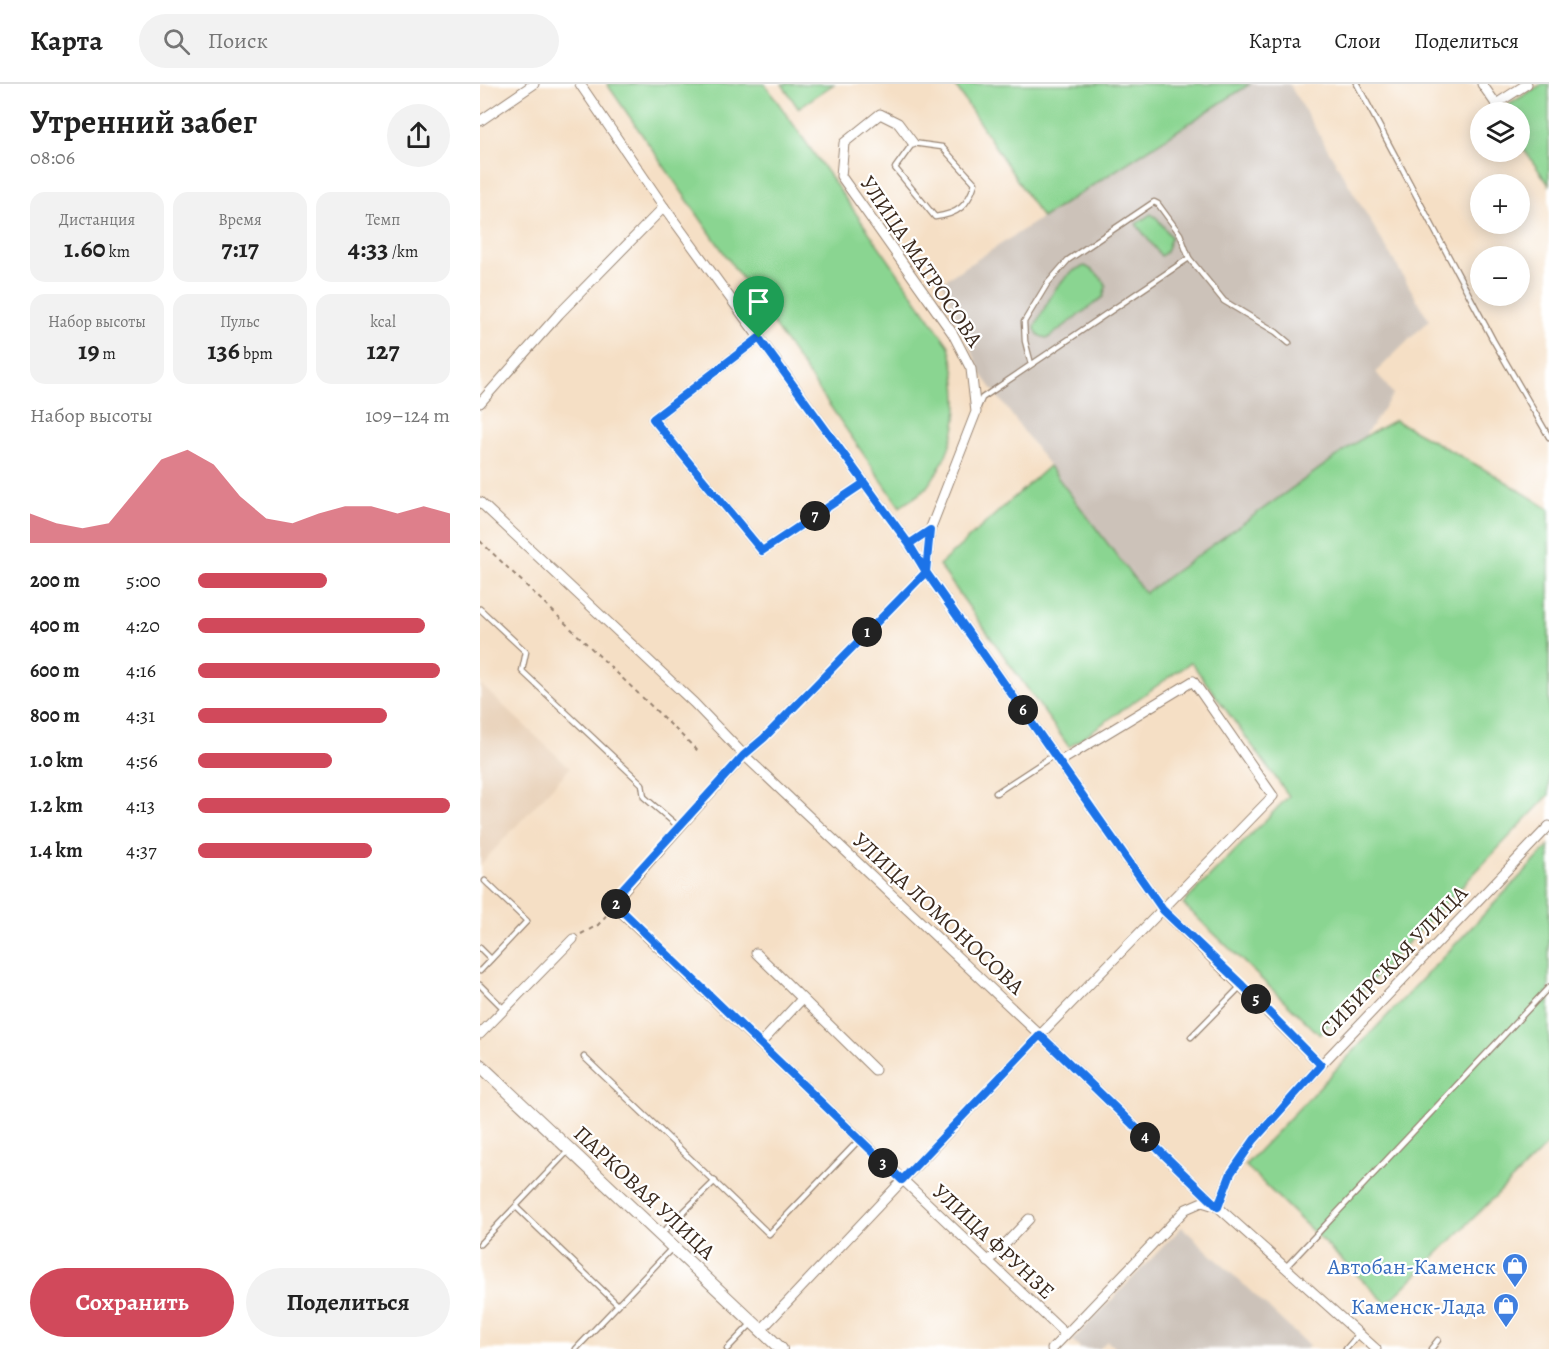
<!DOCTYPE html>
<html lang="ru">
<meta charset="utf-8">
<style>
:root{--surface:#fff;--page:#f2f2f2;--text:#222;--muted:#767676;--line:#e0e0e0;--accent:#d1495b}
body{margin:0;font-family:Alegreya,serif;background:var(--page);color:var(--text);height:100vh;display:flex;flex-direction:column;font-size:22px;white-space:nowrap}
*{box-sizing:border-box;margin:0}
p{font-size:20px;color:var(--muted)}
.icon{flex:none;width:33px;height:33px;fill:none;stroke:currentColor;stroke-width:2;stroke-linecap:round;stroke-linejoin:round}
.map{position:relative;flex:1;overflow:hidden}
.side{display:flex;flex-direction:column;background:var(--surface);width:480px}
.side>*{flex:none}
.buttons{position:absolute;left:990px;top:18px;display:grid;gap:12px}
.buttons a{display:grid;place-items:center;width:60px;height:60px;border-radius:50%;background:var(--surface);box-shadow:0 3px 15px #0003;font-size:30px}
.pin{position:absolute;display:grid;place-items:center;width:51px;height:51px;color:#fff;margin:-62px -26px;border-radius:50% 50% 50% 0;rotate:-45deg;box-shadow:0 0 6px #0007}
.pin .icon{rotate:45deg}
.km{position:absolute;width:30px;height:30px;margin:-15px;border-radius:50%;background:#222;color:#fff;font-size:16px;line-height:30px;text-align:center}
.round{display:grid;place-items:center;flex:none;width:63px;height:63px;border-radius:32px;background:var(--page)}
.overview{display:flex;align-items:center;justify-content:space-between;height:102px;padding:0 30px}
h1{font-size:33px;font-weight:700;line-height:45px}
.stats{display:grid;grid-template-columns:repeat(3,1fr);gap:9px;height:102px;padding:6px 30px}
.stats div{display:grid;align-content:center;border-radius:15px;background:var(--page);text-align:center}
.stats b{font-size:26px;font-weight:700}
.stats small{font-size:16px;font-weight:400}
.stats p{font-size:16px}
.chart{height:168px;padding:12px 30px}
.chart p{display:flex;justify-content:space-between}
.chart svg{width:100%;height:108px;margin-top:6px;fill:var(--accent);opacity:.7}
.primary-button{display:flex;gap:12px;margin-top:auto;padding:12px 30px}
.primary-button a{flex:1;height:69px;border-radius:36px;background:var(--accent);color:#fff;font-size:24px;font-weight:700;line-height:69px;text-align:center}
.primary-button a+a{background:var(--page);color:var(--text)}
ul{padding:0 30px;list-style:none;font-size:20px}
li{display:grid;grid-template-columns:96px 72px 1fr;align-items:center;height:45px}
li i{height:15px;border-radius:8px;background:var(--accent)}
header{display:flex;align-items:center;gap:36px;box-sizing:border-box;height:84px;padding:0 30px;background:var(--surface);border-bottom:2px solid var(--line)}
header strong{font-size:28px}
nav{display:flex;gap:33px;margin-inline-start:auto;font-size:21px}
.search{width:420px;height:54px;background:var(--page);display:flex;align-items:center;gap:15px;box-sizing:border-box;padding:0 21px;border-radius:33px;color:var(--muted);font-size:22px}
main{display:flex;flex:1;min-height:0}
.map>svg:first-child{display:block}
</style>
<header>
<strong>Карта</strong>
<div class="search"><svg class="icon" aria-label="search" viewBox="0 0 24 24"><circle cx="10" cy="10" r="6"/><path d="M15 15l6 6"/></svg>Поиск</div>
<nav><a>Карта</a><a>Слои</a><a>Поделиться</a></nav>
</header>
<main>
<section class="side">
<div class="overview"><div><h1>Утренний забег</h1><p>08:06</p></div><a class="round"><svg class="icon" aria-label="share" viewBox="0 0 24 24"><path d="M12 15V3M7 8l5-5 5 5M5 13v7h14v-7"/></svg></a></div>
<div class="stats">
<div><p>Дистанция</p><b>1.60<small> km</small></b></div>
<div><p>Время</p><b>7:17</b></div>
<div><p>Темп</p><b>4:33<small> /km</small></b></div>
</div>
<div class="stats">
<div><p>Набор высоты</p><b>19<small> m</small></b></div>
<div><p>Пульс</p><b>136<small> bpm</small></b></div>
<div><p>kcal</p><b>127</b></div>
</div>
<div class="chart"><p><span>Набор высоты</span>109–124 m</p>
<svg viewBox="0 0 160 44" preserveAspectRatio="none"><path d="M0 44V32L10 36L20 38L30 36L40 23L50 10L60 6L70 12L80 25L90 34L100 36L110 32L120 29L130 29L140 32L150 29L160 32V44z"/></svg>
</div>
<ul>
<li><b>200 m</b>5:00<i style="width:51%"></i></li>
<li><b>400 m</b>4:20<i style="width:90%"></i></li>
<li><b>600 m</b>4:16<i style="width:96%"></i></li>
<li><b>800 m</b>4:31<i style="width:75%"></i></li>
<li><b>1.0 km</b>4:56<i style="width:53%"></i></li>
<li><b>1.2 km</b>4:13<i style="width:100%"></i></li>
<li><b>1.4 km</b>4:37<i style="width:69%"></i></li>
</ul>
<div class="primary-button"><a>Сохранить</a><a>Поделиться</a></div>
</section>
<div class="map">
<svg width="1069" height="1265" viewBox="0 0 1069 1265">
<rect width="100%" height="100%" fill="#fff"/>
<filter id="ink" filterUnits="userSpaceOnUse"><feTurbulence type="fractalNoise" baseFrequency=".0167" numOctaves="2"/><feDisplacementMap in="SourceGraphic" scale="12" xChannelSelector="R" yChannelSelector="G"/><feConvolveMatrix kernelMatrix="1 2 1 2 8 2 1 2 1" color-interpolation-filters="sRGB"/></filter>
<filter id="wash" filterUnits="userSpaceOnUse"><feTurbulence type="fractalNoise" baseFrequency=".008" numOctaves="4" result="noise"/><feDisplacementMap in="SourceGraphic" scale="24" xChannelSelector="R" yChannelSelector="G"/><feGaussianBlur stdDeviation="1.35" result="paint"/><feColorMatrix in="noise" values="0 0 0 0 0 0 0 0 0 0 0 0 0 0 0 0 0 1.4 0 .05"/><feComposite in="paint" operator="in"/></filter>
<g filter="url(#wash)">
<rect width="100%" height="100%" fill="#f5dfc5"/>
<!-- built -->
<path fill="#e7cfb5" d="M0,600L90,684L0,781Z"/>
<!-- industrial -->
<g fill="#ccc2b9">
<path d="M770,0H809L949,236L896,288L913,310L884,353L664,509L502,291L462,198Z"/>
<path d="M702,1143L829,1262L826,1265H636L627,1257L619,1265H601L592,1257Z"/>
</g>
<!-- green -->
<g fill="#8ad591" stroke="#628058" stroke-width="1.5">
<path d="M127,0H285L469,262C483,315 481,359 446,404C440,411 428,417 420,423Z"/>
<path d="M302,0H354L318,24Z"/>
<path d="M474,0H770L562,134Z"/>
<path d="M1062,0H1069V101L1040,60V28H1017Z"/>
<path d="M671,130L677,134L691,153L686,168L681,172L656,140Z"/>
<path d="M605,182C615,187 621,192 626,202L623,213L568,254C560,253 556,251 555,243C566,222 579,188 605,182Z"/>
<path d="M915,336L1020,394L1069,425V711L840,951L703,820L809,712L711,578L589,663L459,481L569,382L665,509L884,353Z"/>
<path d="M1069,762V1059L907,1220L765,1081Z"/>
</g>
</g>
<g filter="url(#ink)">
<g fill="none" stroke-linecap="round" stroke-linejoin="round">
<defs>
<g id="service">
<path d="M877,0L1013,256L1069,353"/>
<path d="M433,59L462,63L495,99C488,122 478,130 455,133L415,84Z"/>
<path d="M551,280L545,257L544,238L567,200L588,176L674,118L678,120L700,150L709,174L744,217L796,248L809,259"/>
<path d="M498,323L502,314L709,174"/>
<path d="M0,525L46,568L42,587L162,700L164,713L199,743"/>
<path d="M516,709L574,671"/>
<path d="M0,864L11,875"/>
<path d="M0,887L47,837L5,797"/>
<path d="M0,901L25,926"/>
<path d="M711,953L760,903"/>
<path d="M104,973L289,1150L379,1056"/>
<path d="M36,1123L138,1221"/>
<path d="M181,1150L235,1097"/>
<path d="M0,1160L89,1066"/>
<path d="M806,1183L1069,903"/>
<path d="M96,1265L193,1163"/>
<path d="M247,1265L272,1239"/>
<path d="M866,1265L878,1251"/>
<path d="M951,1265L958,1256"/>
</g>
<g id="minor">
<path d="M100,0L184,123L429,460L446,488L683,826L841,981"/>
<path d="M1002,0L1016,20L1047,0"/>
<path d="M0,37L54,0"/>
<path d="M433,59L418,39L400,30L364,59L361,92L473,250L491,285L496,328L450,446L446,488L284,654L264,671L135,816L138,825L585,1250"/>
<path d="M279,254L173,335L282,467L384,399"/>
<path d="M0,319L79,230L184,123"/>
<path d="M0,418L214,619L264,671L560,951L738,1123L896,1265"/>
<path d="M429,460L450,446"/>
<path d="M276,869L395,986"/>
<path d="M0,950L93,855"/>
<path d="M280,960L322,915"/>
<path d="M508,1178L549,1135"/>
<path d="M281,1246L560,951L793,712L713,597L579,678"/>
<path d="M572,1265L706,1125L722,1118L738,1123L751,1089L774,1056L841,981L1069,742"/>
</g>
<path id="tertiary" d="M0,981L301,1265"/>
</defs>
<!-- service casing -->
<use href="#service" stroke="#988472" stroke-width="7"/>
<!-- minor casing -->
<use href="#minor" stroke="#988472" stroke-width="11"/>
<!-- tertiary casing -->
<use href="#tertiary" stroke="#988472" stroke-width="14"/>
<!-- path -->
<g stroke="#988472" stroke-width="2" stroke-dasharray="4.5 4.5" stroke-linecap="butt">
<path d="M0,457L218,667"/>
<path d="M101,850L118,841L129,828"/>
</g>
<!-- service -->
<use href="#service" stroke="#fff" stroke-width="4.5"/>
<!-- minor -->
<use href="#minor" stroke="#fff" stroke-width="9"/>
<!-- tertiary -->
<use href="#tertiary" stroke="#fff" stroke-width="12"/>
</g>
</g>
<g fill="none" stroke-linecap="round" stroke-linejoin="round" filter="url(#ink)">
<defs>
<path id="route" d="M279,254L429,460L446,488L284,654L264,671L136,812V821L422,1096L560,951L738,1123L751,1089L774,1056L841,981L762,901L683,826L446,488L450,446L429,460L384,399L282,467L173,335L279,254"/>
</defs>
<!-- route casing -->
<use href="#route" stroke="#fff" stroke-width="12"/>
<!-- route -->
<use href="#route" stroke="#1a73e8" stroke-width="8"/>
</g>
<!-- icons -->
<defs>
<symbol id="shop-pin" viewBox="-11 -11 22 30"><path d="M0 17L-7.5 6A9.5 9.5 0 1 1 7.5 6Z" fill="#3f7fe0" stroke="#fff"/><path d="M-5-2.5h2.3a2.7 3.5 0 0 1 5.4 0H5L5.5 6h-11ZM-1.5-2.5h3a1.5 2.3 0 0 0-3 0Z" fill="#fff"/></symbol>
</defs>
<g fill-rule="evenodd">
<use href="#shop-pin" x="1020" y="1167" width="30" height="40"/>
<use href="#shop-pin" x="1011" y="1207" width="30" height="40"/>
</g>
<g text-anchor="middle" stroke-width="4.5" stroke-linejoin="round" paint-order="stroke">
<!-- street labels -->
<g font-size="22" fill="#3b2a1e" stroke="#fff">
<text transform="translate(442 177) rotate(56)" y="8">УЛИЦА МАТРОСОВА</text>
<text transform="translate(459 829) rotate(43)" y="8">УЛИЦА ЛОМОНОСОВА</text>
<text transform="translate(913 877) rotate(-46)" y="8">СИБИРСКАЯ УЛИЦА</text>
<text transform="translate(165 1108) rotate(43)" y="8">ПАРКОВАЯ УЛИЦА</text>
<text transform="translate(514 1157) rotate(43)" y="8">УЛИЦА ФРУНЗЕ</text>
</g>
<!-- shop labels -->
<g font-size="22" fill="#366cbe" stroke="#fff" text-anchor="end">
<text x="1016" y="1190">Автобан-Каменск</text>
<text x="1006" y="1230">Каменск-Лада</text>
</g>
</g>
</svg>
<div class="buttons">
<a><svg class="icon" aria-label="layers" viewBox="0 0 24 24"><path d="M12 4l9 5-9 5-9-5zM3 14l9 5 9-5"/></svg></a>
<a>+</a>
<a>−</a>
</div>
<div class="pin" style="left:279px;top:254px;background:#1e9e55"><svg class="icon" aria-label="arrive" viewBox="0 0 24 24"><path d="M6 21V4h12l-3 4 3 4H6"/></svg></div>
<b class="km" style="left:387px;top:548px">1</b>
<b class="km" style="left:136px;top:820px">2</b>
<b class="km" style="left:403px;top:1079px">3</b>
<b class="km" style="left:665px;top:1053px">4</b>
<b class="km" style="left:776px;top:915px">5</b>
<b class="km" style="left:543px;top:626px">6</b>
<b class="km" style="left:335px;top:432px">7</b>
</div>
</main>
